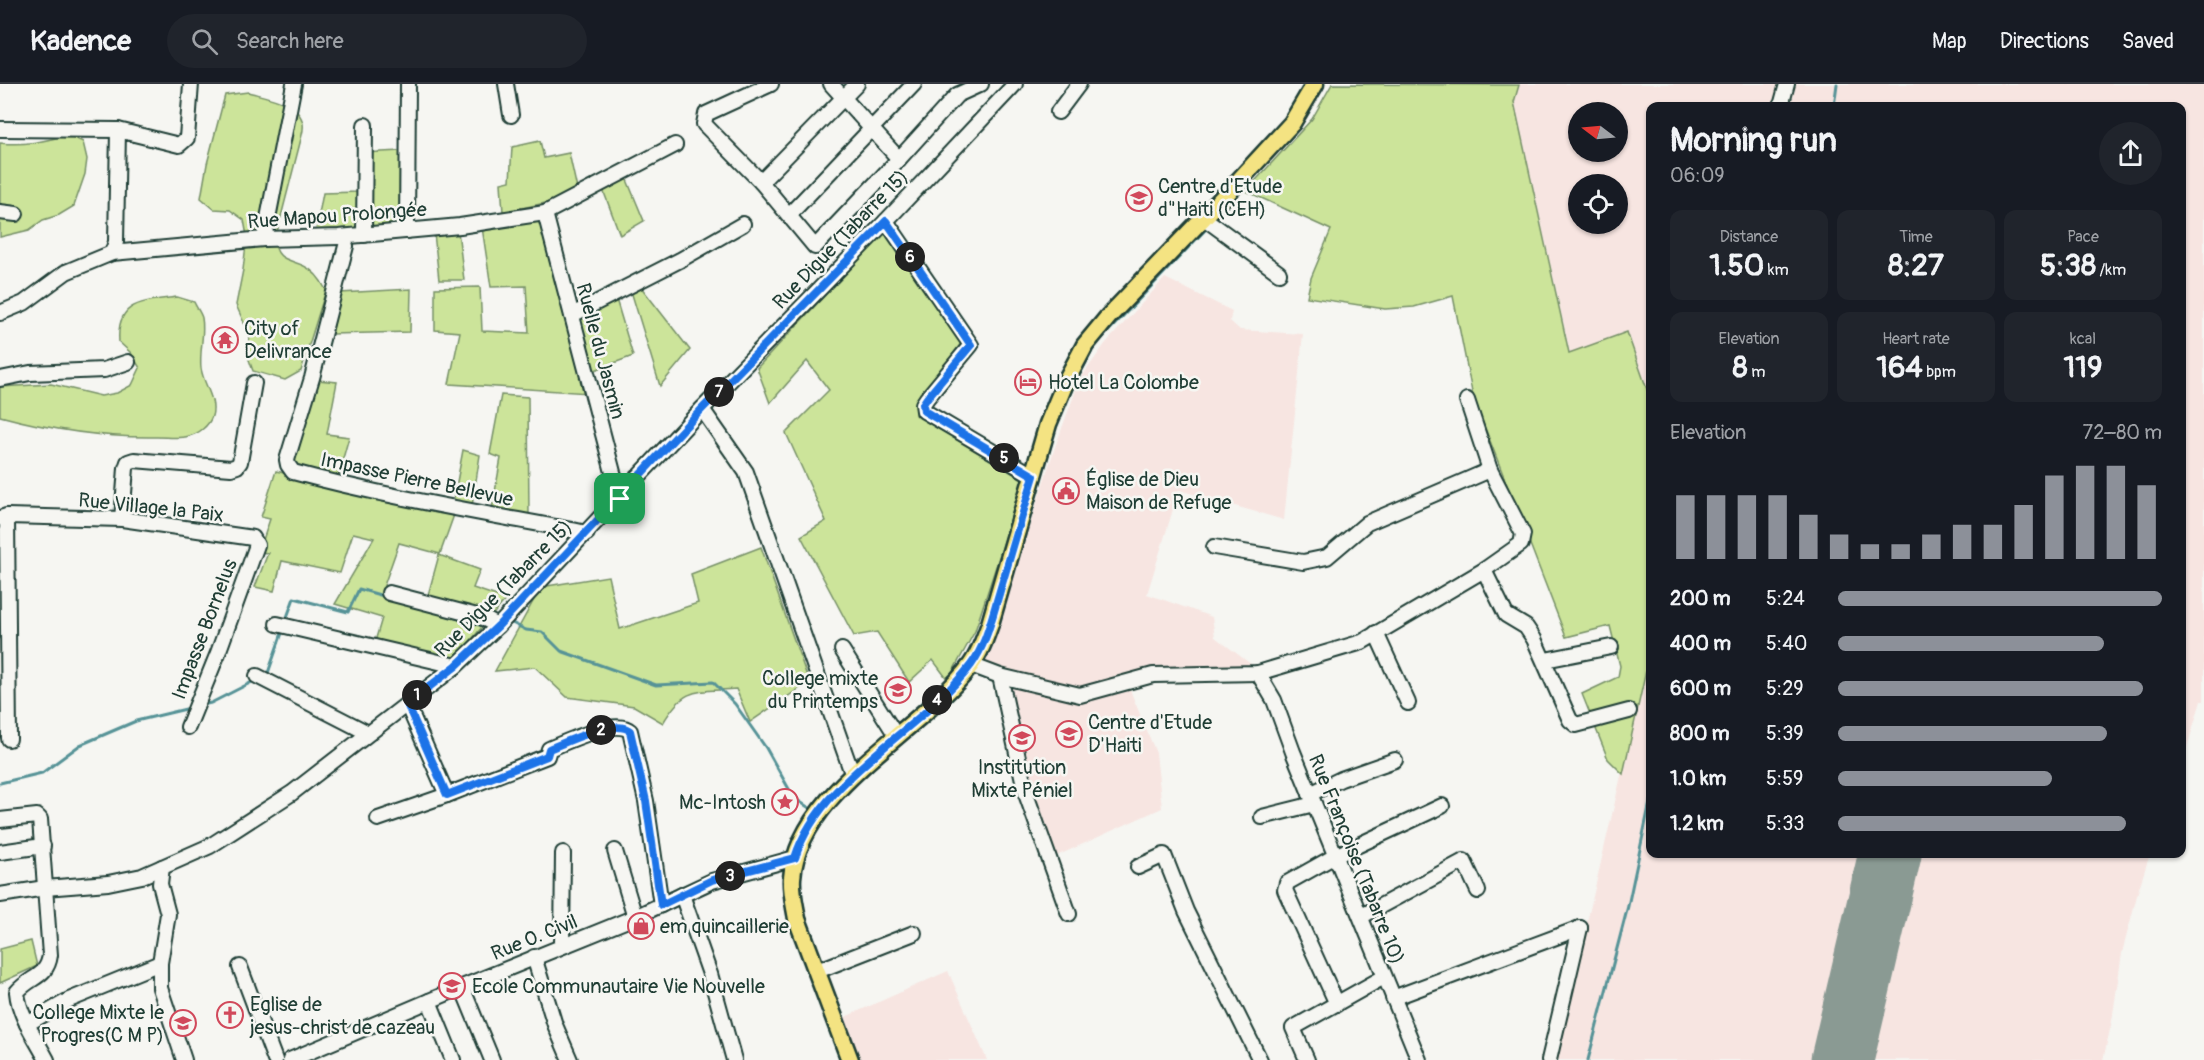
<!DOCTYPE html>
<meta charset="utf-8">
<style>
:root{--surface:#171b24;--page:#20242c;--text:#f1f3f6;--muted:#9ea1a6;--line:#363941;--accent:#8c9099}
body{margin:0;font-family:Pangolin,sans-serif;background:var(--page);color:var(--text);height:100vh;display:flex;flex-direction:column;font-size:22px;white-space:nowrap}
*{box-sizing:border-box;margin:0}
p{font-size:20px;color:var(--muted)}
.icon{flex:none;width:33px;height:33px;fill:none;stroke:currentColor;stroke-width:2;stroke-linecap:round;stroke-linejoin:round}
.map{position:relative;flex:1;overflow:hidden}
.side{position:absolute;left:1646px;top:18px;width:540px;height:756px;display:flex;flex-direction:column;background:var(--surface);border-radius:12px;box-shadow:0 2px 4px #0004}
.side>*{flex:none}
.needle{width:39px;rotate:286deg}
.buttons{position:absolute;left:1568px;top:18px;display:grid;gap:12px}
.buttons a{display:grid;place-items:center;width:60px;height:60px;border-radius:50%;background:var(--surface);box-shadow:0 2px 4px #0004;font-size:30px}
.pin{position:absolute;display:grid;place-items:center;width:51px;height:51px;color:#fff;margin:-26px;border-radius:12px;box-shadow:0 3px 9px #0006}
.km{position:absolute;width:30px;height:30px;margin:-15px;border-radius:50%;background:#222;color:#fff;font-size:16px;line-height:30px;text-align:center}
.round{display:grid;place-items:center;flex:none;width:63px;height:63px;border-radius:32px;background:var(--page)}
.summary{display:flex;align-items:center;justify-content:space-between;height:102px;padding:0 24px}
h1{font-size:33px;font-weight:700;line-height:45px}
.metrics{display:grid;grid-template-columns:repeat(3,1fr);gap:9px;height:102px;padding:6px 24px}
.metrics div{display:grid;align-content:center;border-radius:12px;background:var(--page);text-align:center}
.metrics b{font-size:30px;font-weight:700}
.metrics small{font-size:16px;font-weight:400}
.metrics p{font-size:16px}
.chart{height:168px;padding:12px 24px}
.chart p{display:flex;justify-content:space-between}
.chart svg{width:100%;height:108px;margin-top:6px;stroke:var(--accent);stroke-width:6}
ul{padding:0 24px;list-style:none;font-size:20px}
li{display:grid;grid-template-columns:96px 72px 1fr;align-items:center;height:45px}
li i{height:15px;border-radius:8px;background:var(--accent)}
header{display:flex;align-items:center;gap:36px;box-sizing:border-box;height:84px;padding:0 30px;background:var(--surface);border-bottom:2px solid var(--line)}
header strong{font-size:28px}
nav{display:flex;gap:33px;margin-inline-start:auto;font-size:21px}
.search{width:420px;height:54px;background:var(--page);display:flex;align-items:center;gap:15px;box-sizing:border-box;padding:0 21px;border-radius:33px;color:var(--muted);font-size:22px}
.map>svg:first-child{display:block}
</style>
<header>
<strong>Kadence</strong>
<div class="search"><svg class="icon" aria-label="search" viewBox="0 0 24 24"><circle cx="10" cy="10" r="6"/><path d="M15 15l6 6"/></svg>Search here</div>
<nav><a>Map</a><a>Directions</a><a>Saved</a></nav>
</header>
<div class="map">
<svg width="2204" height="976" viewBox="0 0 2204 976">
<rect width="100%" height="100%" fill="#f6f6f2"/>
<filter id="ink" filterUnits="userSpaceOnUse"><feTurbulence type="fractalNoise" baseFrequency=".0167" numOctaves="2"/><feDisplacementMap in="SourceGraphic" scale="12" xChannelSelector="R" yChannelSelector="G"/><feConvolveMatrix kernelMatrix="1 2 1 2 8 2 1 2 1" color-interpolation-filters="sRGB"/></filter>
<g filter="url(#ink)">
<!-- built -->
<g fill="#f7e5e1" fill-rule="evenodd">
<path d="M1517,0H1779L1774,22H1650V314L1627,248L1570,269L1514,18L1519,1ZM1578,28H1617V68H1578ZM1578,100H1617V140H1578Z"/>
<path d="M1796,0H2204V617H2201L2181,683V22H1791Z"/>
<path d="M1165,194L1232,227L1230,237L1240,246L1303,250L1284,436L1179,406L1147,510L1212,533L1215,553L1256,584H1153L1125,594L1156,669L1162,724L1050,775L1031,726L1002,591L980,583L986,574L1055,363L1080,295L1105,260Z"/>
<path d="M1650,567V770H2150L2139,804L2122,869L2112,937L2103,976H1555Z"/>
<path d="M948,887L987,976H859L843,934Z"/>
</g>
<!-- green -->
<g fill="#cce49a" stroke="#769067" stroke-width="1.5">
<path d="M1332,0L1519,1L1514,18L1569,269L1627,248L1650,314V569L1623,690L1608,675L1582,610L1618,593L1620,582L1610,542L1566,553L1473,313L1453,212L1414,223L1385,225L1307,213L1311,194L1331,146L1246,107L1312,35Z"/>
<path d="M248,8C265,13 300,18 303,40C304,45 302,50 301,55L275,156C275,177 290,175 304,182C315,187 321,196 326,206L301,287L285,296L253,287L247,270L250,252L236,221L243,186L247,152L244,136L230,126L214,125L201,114L207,80L225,11Z"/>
<path d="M68,51L83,58L87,75L85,90L74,122L59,131L43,136L29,146L0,153V59C25,62 44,57 68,51Z"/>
<path d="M540,57L544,74L569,69L577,105L550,118L503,128L501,99L510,97L512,63Z"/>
<path d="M401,67L402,141L316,146L323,109L359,108L362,69Z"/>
<path d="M625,91L644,137L620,151L602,103Z"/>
<path d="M544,132L589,309L449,300L460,248L435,246V204L480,203L482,247L529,249L526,202L491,203L482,143Z"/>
<path d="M458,147L464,196H439L434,149Z"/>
<path d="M884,148L962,258L919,315L916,331L1024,396L975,547L948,596L933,576L909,598L877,548L854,552L801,452L826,437L786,349L829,306L807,277L770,319L757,284Z"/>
<path d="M641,203L690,266L660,302L631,207Z"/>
<path d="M411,205L410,248L332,250L340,209Z"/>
<path d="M177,213L194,218C196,223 201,229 202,234C205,250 199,268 201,284C203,300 217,316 212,332C209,342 198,350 189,352C180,355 167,353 157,353C103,354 52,346 0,332V303L51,300L101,312L117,309L132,301L140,284L131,269L119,258C116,216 144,218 177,213Z"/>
<path d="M616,215L633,272L592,287L580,233Z"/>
<path d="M318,296L337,298L327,350L349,353L337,396L291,380Z"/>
<path d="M501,311L528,313L529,432L492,425L501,374L490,370Z"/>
<path d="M463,366L480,371L472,422L453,419Z"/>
<path d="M276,387L351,406L455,428L440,470L399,459L381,510L425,522L439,471L480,486L473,504L506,515L455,575L374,561L382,534L335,520L374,454L353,449L340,489L282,477L274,507L255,503L268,469L259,468L270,435L261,433Z"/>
<path d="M761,463L809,598L750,638L736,605C696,608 685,602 663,639L634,622L567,613L535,583L495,587L541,503L608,492L620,545L698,519L691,490Z"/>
<path d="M31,857L37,882L0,899V865Z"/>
</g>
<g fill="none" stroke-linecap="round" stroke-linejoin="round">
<!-- stream -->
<g stroke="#579397" stroke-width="3">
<path d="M1834,22L1837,0"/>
<path d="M1215,134L1224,124"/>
<path d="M1102,254L1207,144"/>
<path d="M1071,306L1091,269"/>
<path d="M425,525L487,543"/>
<path d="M286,536L294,514L348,528L359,505L387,513"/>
<path d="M508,537L526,546L542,548L561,567L656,601L713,598L735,620L766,664L794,714L814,727"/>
<path d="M264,591L268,589L283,546"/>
<path d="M202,621L211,619L256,596"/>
<path d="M0,699L42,689L80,661L136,637L190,624"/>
<path d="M1588,976L1628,822L1650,718"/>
</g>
<!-- runway -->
<path stroke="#8a9a93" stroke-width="63" d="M1842,976L1890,770"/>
<defs>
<g id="minor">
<path d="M506,0L511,31"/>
<path d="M831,0L899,75"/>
<path d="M857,0L761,98L815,163L899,75L957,11L981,0"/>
<path d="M1781,22L1787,0"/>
<path d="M1058,28L1079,0"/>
<path d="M0,45L118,46"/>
<path d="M761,98L704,40L706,30L771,0"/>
<path d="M0,128L16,130"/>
<path d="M545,129L620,415"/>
<path d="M789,131L914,0"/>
<path d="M1204,134L1279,189"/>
<path d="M886,137L971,261L927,314L923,320L924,327L1034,392"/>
<path d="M407,147L408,0"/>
<path d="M364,151L365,41"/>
<path d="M264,155L294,0"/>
<path d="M346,162L312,294L287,376L288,381L293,388C390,414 489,430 587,449"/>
<path d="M112,169L116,158L118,46L179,61L187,54L191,0"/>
<path d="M0,229L24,219L66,188L112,169L264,155L339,153L460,142L545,129L675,61"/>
<path d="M572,231L680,176L743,140"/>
<path d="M0,295L30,289L104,286L128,278"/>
<path d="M702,325L746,388L853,692"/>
<path d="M7,432L9,655"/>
<path d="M0,434L7,432L122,435L253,454L257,461L218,569L188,643"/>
<path d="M122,435L126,384L128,378L134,376L231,384L237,382L240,378L254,299"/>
<path d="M1214,463L1303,478L1327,473L1367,439L1490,386"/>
<path d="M1484,486L1506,531L1526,543L1534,555L1570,636L1576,641L1629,627"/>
<path d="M389,509L481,533L498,542"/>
<path d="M277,540L456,582"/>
<path d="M1376,549L1408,619"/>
<path d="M842,566L897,653"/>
<path d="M1545,576L1611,563"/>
<path d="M971,581L1000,592L1080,611L1153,591L1258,589L1362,558L1484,486L1521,460L1523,450L1490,386L1467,316"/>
<path d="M1258,589L1274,616L1293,668L1419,976"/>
<path d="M257,592L368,649"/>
<path d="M1000,592L1026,710L1069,830"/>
<path d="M407,620L447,711L547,672L549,665C566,658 616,634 630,647L646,717L661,821"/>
<path d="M1310,710L1341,695L1395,676"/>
<path d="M1262,733L1314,720"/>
<path d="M378,735L447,711"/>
<path d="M0,736L37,732L40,735L50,871C47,894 30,892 17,908C19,932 36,955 47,976"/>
<path d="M615,767L635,833"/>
<path d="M0,768L43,762"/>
<path d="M1138,783L1164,771L1186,827L1260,976"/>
<path d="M0,811L45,804L108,799L142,792L210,762L292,709L456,582L498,542L702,325L886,137L1015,0"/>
<path d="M682,811L710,890L734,976"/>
<path d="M1362,832L1464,777L1478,807"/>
<path d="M562,861L563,769"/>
<path d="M534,873L555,941L570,976"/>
<path d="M160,879L168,830L160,800L162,783"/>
<path d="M240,883L275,976"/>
<path d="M817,887L914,849"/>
<path d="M462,903L492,976"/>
<path d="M1393,914L1580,844"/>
<path d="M429,917L453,976"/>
<path d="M1337,920L1285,806L1287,799L1335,772L1442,722"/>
<path d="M27,940L69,916L160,879V904L184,976"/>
<path d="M290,976L462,903L635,833L712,797L795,774"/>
<path d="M1307,976L1293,944L1384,893"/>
<path d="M1549,976L1580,844"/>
</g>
<path id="major" d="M850,976L797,835C795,822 791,808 792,794C798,707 921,647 971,581C980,569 985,554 990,540L1048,340L1065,299L1085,261L1109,232L1233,103L1292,39L1315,0"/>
</defs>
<!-- minor casing -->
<use href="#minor" stroke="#1f3d34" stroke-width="18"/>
<!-- major casing -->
<use href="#major" stroke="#1f3d34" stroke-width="21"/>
<!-- minor -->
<use href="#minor" stroke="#f6f6f2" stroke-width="14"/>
<!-- major -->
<use href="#major" stroke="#f4e382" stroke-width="16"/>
</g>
</g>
<g fill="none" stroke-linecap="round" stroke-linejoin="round" filter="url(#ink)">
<defs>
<path id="route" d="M886,137L971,261L927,314L923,320L924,327L1034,392C1022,431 1011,470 999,510C992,533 986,561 971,581C921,647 820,693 795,774L712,796L661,821L646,717L630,647C616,634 566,658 549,665L547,672L447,711L407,620L456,582L498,542L702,325Z"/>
</defs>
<!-- route casing -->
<use href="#route" stroke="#fff" stroke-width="12"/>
<!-- route -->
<use href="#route" stroke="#1a73e8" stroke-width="8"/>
</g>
<!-- icons -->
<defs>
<symbol id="school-ring" viewBox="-11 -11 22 22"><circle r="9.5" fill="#f6f6f2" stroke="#d1495b" stroke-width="1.5"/><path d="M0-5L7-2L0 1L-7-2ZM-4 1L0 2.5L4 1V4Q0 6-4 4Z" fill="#d1495b"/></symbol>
<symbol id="temple-ring" viewBox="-11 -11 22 22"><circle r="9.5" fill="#f6f6f2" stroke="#d1495b" stroke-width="1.5"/><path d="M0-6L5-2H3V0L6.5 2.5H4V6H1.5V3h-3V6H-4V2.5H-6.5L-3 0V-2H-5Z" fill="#d1495b"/></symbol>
<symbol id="hotel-ring" viewBox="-11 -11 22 22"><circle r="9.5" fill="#f6f6f2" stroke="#d1495b" stroke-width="1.5"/><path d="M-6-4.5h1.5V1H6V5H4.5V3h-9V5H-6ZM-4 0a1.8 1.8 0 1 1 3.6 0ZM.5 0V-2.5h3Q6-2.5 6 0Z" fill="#d1495b"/></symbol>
<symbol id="civic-ring" viewBox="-11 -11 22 22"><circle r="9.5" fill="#f6f6f2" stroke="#d1495b" stroke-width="1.5"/><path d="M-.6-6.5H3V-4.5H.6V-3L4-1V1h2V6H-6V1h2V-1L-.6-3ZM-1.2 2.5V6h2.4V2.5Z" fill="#d1495b"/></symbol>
<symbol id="sight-ring" viewBox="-11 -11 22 22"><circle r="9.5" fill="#f6f6f2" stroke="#d1495b" stroke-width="1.5"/><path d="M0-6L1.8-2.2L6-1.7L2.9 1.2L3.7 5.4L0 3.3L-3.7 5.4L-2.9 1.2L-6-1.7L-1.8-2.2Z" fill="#d1495b"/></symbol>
<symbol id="shop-ring" viewBox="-11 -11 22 22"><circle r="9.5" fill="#f6f6f2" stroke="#d1495b" stroke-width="1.5"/><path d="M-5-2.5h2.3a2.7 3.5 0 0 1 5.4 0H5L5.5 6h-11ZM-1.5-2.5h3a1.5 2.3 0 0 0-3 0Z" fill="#d1495b"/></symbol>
<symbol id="church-ring" viewBox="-11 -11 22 22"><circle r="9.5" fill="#f6f6f2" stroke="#d1495b" stroke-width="1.5"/><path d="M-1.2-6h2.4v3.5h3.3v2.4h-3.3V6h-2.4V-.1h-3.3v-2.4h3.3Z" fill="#d1495b"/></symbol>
</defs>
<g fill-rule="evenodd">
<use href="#school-ring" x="1124" y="99" width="30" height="30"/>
<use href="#temple-ring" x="210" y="241" width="30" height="30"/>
<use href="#hotel-ring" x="1013" y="283" width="30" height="30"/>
<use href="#civic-ring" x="1051" y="392" width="30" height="30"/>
<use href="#school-ring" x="883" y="591" width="30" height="30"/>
<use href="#school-ring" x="1054" y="635" width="30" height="30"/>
<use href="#school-ring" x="1007" y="639" width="30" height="30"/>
<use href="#sight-ring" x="770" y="703" width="30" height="30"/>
<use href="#shop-ring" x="626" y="827" width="30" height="30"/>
<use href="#school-ring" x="437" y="887" width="30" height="30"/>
<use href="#church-ring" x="215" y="916" width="30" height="30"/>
<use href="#school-ring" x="168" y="924" width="30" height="30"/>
</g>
<g text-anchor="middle" stroke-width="5" stroke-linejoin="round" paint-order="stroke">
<!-- poi labels -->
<g font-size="20" fill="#1f3d34" stroke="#f6f6f2" text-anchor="start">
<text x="1158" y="109">Centre d'Etude<tspan x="1158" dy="23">d"Haiti (CEH)</tspan></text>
<text x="244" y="251">City of<tspan x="244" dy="23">Delivrance</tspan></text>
<text x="1048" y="305">Hotel La Colombe</text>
<text x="1086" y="402">Église de Dieu<tspan x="1086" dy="23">Maison de Refuge</tspan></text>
<text x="878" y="601" text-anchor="end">College mixte<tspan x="878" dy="23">du Printemps</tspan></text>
<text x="1088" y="645">Centre d'Etude<tspan x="1088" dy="23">D'Haiti</tspan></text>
<text x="1022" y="690" text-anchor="middle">Institution<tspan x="1022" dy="23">Mixte Péniel</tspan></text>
<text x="766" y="725" text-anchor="end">Mc-Intosh</text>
<text x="660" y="849">em quincaillerie</text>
<text x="472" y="909">Ecole Communautaire Vie Nouvelle</text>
<text x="250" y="927">Eglise de<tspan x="250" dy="23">jesus-christ de cazeau</tspan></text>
<text x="164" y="935" text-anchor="end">College Mixte le<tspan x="164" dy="23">Progres(C M P)</tspan></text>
</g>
<!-- street labels -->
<g font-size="20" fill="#1f3d34" stroke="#f6f6f2">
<text transform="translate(337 131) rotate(-4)" y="7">Rue Mapou Prolongée</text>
<text transform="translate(840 155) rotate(-46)" y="7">Rue Digue (Tabarre 15)</text>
<text transform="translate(601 267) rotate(75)" y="7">Ruelle du Jasmin</text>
<text transform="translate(417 395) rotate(12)" y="7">Impasse Pierre Bellevue</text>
<text transform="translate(151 423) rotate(6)" y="7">Rue Village la Paix</text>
<text transform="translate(503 504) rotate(-45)" y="7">Rue Digue (Tabarre 15)</text>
<text transform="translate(204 545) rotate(-69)" y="7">Impasse Bornelus</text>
<text transform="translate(1357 775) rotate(68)" y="7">Rue Françoise (Tabarre 10)</text>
<text transform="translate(534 853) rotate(-22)" y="7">Rue O. Civil</text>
</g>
</g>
</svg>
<div class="buttons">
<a><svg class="needle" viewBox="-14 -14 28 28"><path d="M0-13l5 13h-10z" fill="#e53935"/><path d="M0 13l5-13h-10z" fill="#9ea1a6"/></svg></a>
<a><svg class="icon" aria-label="locate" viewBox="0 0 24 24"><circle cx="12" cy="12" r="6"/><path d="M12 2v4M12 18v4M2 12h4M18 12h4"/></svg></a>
</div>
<div class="pin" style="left:620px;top:415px;background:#1e9e55"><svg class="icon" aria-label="arrive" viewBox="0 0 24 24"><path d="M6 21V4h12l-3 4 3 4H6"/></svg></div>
<b class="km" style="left:417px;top:611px">1</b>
<b class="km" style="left:601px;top:646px">2</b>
<b class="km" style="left:730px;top:792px">3</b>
<b class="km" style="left:937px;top:616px">4</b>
<b class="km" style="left:1004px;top:374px">5</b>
<b class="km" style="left:910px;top:173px">6</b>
<b class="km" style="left:719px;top:308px">7</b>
<section class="side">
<div class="summary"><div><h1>Morning run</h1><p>06:09</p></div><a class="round"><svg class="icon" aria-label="share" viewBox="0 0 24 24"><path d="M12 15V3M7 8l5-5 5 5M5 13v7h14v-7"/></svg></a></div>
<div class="metrics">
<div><p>Distance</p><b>1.50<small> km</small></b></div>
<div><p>Time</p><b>8:27</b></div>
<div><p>Pace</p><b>5:38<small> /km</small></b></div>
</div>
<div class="metrics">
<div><p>Elevation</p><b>8<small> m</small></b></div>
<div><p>Heart rate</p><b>164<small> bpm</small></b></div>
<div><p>kcal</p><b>119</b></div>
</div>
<div class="chart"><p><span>Elevation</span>72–80 m</p>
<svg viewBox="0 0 160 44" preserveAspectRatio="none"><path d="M5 44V18M15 44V18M25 44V18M35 44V18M45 44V26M55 44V34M65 44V38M75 44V38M85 44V34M95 44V30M105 44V30M115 44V22M125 44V10M135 44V6M145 44V6M155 44V14"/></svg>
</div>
<ul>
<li><b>200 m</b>5:24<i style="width:100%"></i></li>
<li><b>400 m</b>5:40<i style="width:82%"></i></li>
<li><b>600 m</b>5:29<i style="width:94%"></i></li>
<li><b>800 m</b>5:39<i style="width:83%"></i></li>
<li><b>1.0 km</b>5:59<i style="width:66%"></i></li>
<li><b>1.2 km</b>5:33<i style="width:89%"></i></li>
</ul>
</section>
</div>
